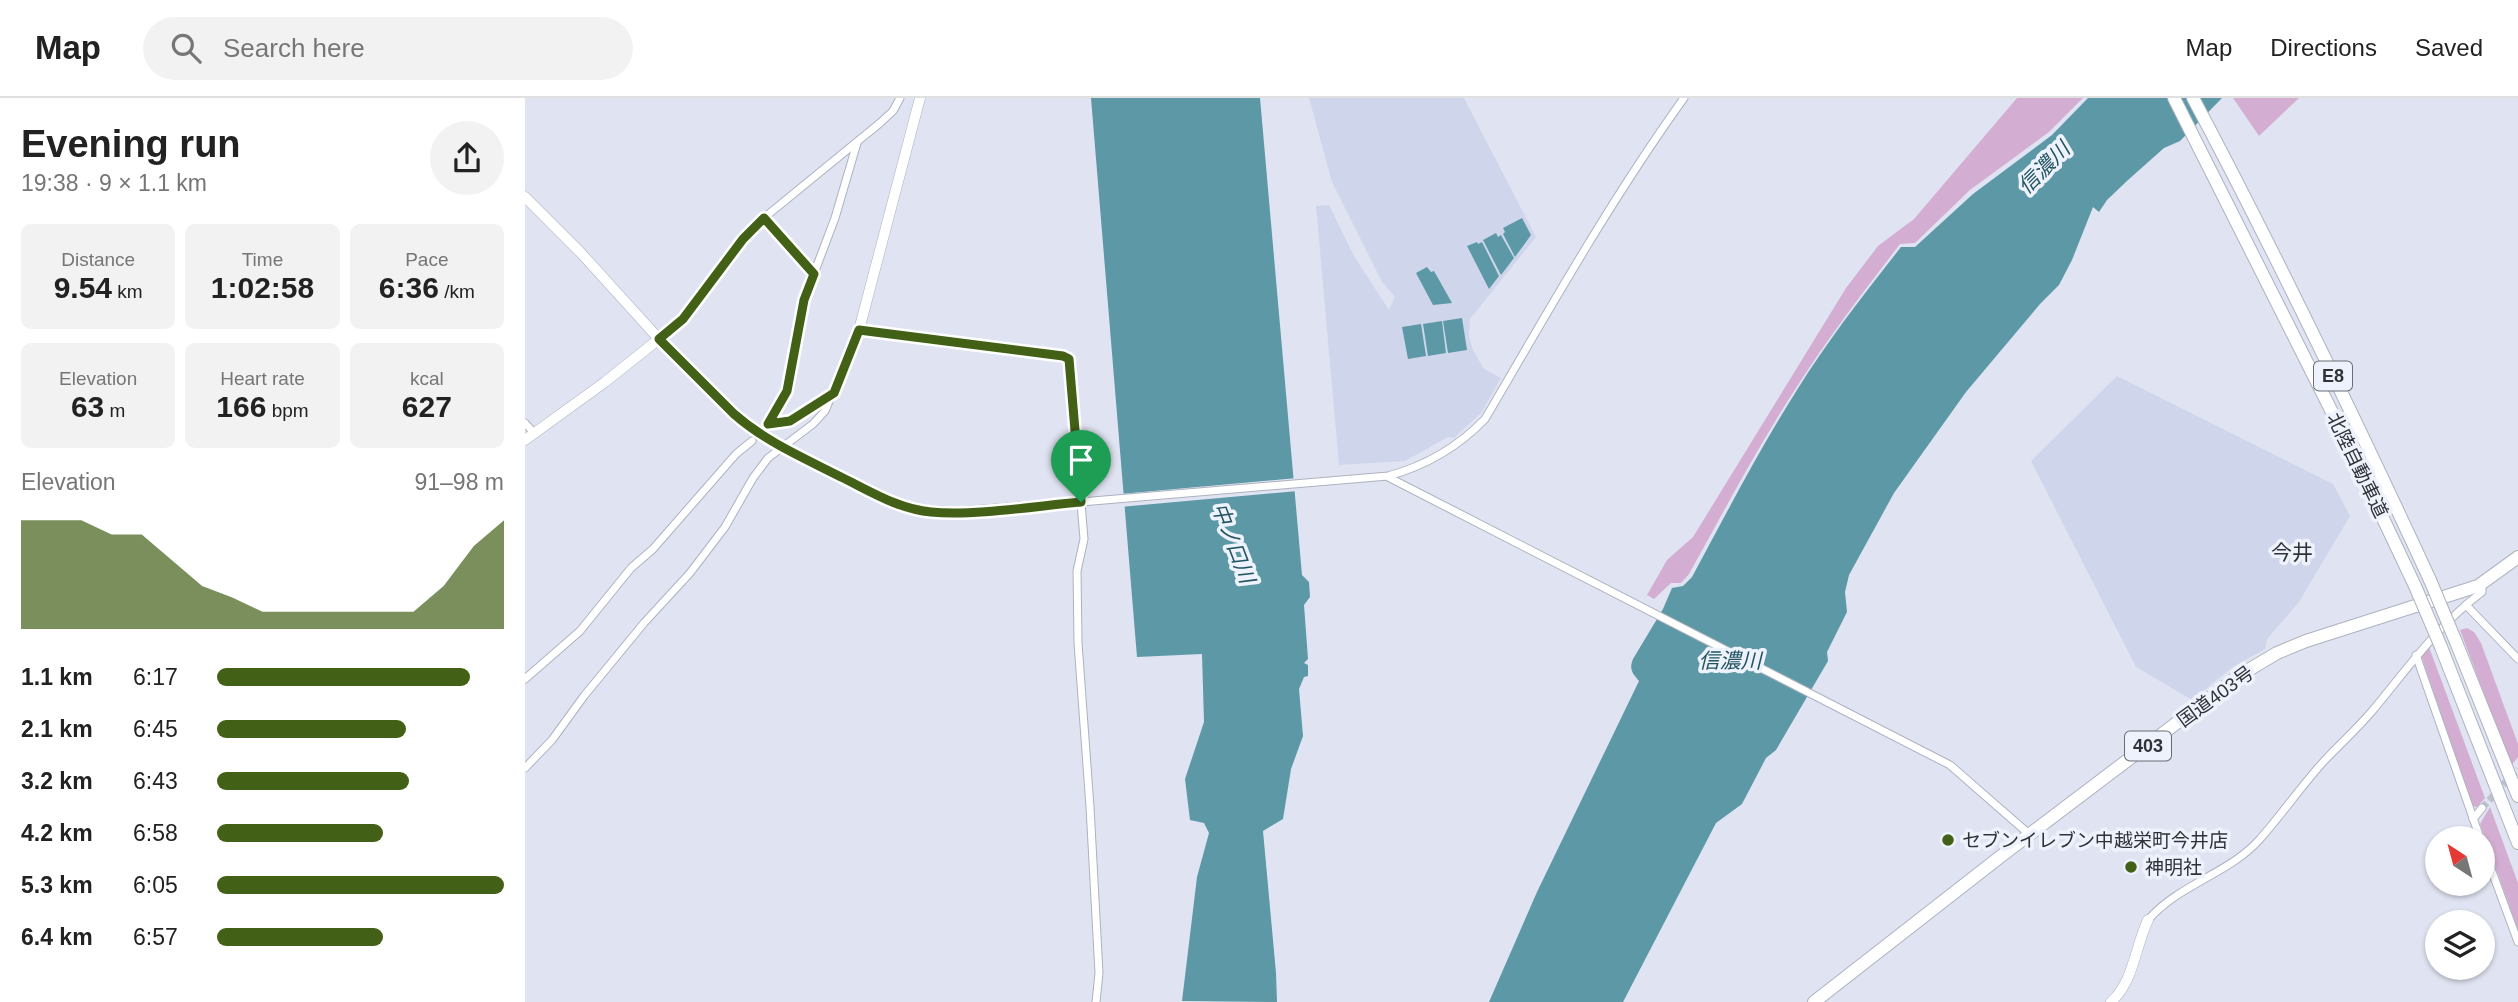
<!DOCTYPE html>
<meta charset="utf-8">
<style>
:root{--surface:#fff;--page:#f2f2f2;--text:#222;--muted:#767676;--line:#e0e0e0;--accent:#426116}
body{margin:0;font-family:Arial,"Noto Sans JP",sans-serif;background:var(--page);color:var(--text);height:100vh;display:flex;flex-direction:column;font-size:26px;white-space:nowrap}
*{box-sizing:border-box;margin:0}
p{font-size:23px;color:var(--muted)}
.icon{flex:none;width:38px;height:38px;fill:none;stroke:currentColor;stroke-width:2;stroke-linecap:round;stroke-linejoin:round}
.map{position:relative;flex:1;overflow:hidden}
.details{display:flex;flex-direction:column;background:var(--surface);width:525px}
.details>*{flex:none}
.needle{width:46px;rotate:324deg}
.fabs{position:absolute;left:1900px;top:728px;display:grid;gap:14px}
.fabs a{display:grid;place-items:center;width:70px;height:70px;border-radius:50%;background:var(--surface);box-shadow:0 2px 5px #0004;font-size:35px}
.pin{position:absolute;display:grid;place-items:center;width:60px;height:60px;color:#fff;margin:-72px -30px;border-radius:50% 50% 50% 0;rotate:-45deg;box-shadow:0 0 7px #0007}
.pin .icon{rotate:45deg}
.round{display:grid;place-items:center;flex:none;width:74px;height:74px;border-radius:37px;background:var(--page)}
.headline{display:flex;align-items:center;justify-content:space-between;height:119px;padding:0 21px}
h1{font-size:38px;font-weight:600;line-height:52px}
.figures{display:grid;grid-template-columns:repeat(3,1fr);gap:10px;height:119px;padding:7px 21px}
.figures div{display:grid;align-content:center;border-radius:10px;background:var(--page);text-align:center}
.figures b{font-size:30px;font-weight:600}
.figures small{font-size:19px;font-weight:400}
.figures p{font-size:19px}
.chart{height:196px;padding:14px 21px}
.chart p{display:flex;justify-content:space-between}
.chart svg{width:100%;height:126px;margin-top:7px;fill:var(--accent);opacity:.7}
ul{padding:0 21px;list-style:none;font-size:23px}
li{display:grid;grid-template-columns:112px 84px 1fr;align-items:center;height:52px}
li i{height:18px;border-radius:9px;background:var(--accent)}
header{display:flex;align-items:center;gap:42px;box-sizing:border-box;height:98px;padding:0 35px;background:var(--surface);border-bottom:2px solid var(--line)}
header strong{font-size:33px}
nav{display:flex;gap:38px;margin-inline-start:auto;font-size:24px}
.search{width:490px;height:63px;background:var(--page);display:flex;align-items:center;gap:18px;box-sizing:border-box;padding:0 24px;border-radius:38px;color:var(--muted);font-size:26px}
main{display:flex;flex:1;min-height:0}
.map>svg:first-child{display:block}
</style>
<header>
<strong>Map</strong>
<div class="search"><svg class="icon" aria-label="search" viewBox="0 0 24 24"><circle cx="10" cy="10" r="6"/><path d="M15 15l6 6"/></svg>Search here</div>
<nav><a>Map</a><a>Directions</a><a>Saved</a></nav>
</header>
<main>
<section class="details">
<div class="headline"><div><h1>Evening run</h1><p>19:38 · 9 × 1.1 km</p></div><a class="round"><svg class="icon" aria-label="share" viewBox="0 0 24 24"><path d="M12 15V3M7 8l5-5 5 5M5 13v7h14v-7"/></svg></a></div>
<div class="figures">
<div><p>Distance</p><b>9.54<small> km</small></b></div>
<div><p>Time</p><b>1:02:58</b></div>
<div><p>Pace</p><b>6:36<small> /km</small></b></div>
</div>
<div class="figures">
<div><p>Elevation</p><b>63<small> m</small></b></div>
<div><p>Heart rate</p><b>166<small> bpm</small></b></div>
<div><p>kcal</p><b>627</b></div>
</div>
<div class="chart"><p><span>Elevation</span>91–98 m</p>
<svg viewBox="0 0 160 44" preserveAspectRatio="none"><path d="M0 44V6L10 6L20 6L30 11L40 11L50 20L60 29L70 33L80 38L90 38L100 38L110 38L120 38L130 38L140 29L150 15L160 6V44z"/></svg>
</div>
<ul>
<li><b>1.1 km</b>6:17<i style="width:88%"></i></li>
<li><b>2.1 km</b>6:45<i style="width:66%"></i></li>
<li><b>3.2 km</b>6:43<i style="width:67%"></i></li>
<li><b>4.2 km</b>6:58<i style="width:58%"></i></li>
<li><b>5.3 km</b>6:05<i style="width:100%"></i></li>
<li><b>6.4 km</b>6:57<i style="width:58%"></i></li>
</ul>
</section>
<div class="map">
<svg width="1993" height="904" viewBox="0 0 1993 904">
<rect width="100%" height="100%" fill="#e0e4f2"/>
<!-- built -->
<g fill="#cfd6eb">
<path d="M784,0H939L1011,139L945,221L944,238L948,252L959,271L976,280L957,314L929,340L923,339L880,363L814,367L791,108L804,107L829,158L864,212L870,199L857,184L807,84Z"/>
<path d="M1592,278L1808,386L1825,418L1774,504L1742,541L1740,551L1708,569L1667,602L1611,569L1506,363Z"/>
</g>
<!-- green -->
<g fill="#d4aed2">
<path d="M1492,0H1558L1524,34L1445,92L1390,145L1375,146C1339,193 1303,240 1271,290C1232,350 1199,413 1164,476L1156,485H1146L1129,501L1122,497L1142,462L1168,439L1321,190L1353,148L1389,121Z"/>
<path d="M1708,0H1774L1734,38Z"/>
<path d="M1942,530L1949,534L1956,545L1993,646V659L1986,668L1935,532Z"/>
<path d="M1904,549L1960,700L1952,709L1947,708L1896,557Z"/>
<path d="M1965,709L1993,785V832L1955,726Z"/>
</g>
<!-- water -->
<g fill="#5c98a6">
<path d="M566,0H735L777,477L784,484L785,499L779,507L783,561L779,565L783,567V578L779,579L774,591L778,638L766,671L758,721L738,733L751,875L752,904L657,903L672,779L684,735L679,725L665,722L660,681L679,624L677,556L612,559Z"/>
<path d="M1563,0H1697L1655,43L1639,50L1603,82L1582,102L1574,114L1568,109L1547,162L1534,187L1515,206L1441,294L1369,395L1324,477L1320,494L1322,514L1302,554L1303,563L1251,652L1241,660L1217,706L1191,725L1098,904H964L1012,794L1114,583C1107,575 1104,571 1108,561L1138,511L1147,490L1158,488L1167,479C1201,416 1234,352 1272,292C1303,242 1340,195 1376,149H1390L1448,96L1527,37Z"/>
<path d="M997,120L1006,137L990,159L978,136L980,134L978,130Z"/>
<path d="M971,135L973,139L976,137L989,160L976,177L958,142Z"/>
<path d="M952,144L953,146L957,144L974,178L964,191L942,148Z"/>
<path d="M902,169L906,174L909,173L927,205L908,207L891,175Z"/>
<path d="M937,220L942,252L923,255L918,223Z"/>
<path d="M917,223L921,255L903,258L898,226Z"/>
<path d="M896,226L901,258L883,261L877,229Z"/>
</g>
<!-- pier -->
<path fill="#e0e4f2" d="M772,380L773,393L595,409V396Z"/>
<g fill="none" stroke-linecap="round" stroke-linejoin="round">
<!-- street-tunnel -->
<g stroke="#bdc0cd" stroke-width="7" stroke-dasharray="7 3.5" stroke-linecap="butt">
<path d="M227,343L243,326"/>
<path d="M1957,710L1993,671"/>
</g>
<defs>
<g id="street">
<path d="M239,120L289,176"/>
<path d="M134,241L158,221L218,141L234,124L355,25L368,13L375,0"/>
<path d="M0,325L9,335"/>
<path d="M243,326L262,293L279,202L310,120L332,45"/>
<path d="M243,326L265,323L308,295"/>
<path d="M863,379L1425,667L1504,736"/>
<path d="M556,404L863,378C900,368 933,349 960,321C1024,212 1085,103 1159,0"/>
<path d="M1941,507L1993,561"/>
<path d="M1891,557L1955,740"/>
<path d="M0,581L55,533L106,470L128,451L211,356L227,343"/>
<path d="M0,670L27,642L59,598L119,525L165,475L200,429L228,380L243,360L288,326L300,313L334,232L544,261L559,441L552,473L553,545L565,709L574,875L571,904"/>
<path d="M1948,721L1957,710"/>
<path d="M1958,749L1993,844"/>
<path d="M1623,822C1654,786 1704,776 1735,741C1758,715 1777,687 1800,662C1816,645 1833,630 1848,612C1883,570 1913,527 1957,494V486"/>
</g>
<g id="secondary">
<path d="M0,99L56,155L134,241L209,316L223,328L256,349L360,401L392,412L434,414L556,404"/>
<path d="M334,232L395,0"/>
<path d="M0,342L80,284L134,241"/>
<path d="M1586,904C1609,883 1610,849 1623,822"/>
</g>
<g id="highway">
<path d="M1649,0L1819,338L1890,488"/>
<path d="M1668,0C1752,158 1830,320 1905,482"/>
<path d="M1931,544L1993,698"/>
<path d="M1916,549L1993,745"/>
<path d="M1289,904L1480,755L1715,577L1752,555L1781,543L1953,488L1993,459"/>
</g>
</defs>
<!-- street casing -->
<use href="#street" stroke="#adb2bf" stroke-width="9"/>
<!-- secondary casing -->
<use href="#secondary" stroke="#adb2bf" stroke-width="11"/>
<!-- highway casing -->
<use href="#highway" stroke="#adb2bf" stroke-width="14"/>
<!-- street -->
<use href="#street" stroke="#fff" stroke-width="7"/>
<!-- secondary -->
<use href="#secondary" stroke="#fff" stroke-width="10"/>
<!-- highway -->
<use href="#highway" stroke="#fff" stroke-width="12"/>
<defs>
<g id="highway-bridge">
<path d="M1905,482L1931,544"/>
<path d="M1890,488L1916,549"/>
</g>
</defs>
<!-- highway-bridge casing -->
<use href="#highway-bridge" stroke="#adb2bf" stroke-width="14" stroke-linecap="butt"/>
<!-- highway-bridge -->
<use href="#highway-bridge" stroke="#fff" stroke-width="12"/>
</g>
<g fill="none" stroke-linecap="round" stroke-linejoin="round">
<defs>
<path id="route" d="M239,120L289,176L279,202L262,293L243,326L265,323L309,295L334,232L538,258L544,261L556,404C511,408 450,418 406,414C373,411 345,393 316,379C279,360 241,344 209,316L134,241L158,221L218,141Z"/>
</defs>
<!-- route casing -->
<use href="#route" stroke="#fff" stroke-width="14"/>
<!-- route -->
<use href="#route" stroke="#426116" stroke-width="9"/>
</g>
<!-- markers -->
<g fill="#426116" stroke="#eef2fd" stroke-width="2.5">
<circle cx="1423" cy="742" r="7"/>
<circle cx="1606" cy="769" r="7"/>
</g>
<g text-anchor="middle" stroke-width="7" stroke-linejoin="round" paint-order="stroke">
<!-- shield labels -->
<g fill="#eef2fd" stroke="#696c72" stroke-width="2">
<rect x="1789" y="263.5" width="38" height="29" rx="5"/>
<rect x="1600" y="633.5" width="46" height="29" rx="5"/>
</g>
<g font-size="18" font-weight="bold" fill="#303237">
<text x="1808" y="284">E8</text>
<text x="1623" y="654">403</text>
</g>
<!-- street labels -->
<g font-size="19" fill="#303237" stroke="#eef2fd">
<text transform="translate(1833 367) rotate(64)" y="7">北陸自動車道</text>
<text transform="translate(1690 598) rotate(-36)" y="7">国道403号</text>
</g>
<!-- poi labels -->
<g font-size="19" fill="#303237" stroke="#eef2fd" text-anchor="start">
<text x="1437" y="749">セブンイレブン中越栄町今井店</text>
<text x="1620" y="776">神明社</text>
</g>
<!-- water labels -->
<g font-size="21" font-style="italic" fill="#225560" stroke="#eef2fd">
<text transform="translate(1519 70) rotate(-45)" y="7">信濃川</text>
<text transform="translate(708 445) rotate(69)" y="7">中ノ口川</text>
<text x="1205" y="570">信濃川</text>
</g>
<!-- neighbourhood labels -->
<g font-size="21" fill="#303237" stroke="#eef2fd">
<text x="1767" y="462">今井</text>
</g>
</g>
</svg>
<div class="fabs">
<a><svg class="needle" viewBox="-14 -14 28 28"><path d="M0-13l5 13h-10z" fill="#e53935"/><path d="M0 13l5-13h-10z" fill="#767676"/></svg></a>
<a><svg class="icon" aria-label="layers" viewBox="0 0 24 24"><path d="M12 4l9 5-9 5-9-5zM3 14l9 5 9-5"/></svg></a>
</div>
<div class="pin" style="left:556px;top:404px;background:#1e9e55"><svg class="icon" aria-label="arrive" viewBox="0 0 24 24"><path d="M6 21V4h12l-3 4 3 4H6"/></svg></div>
</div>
</main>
